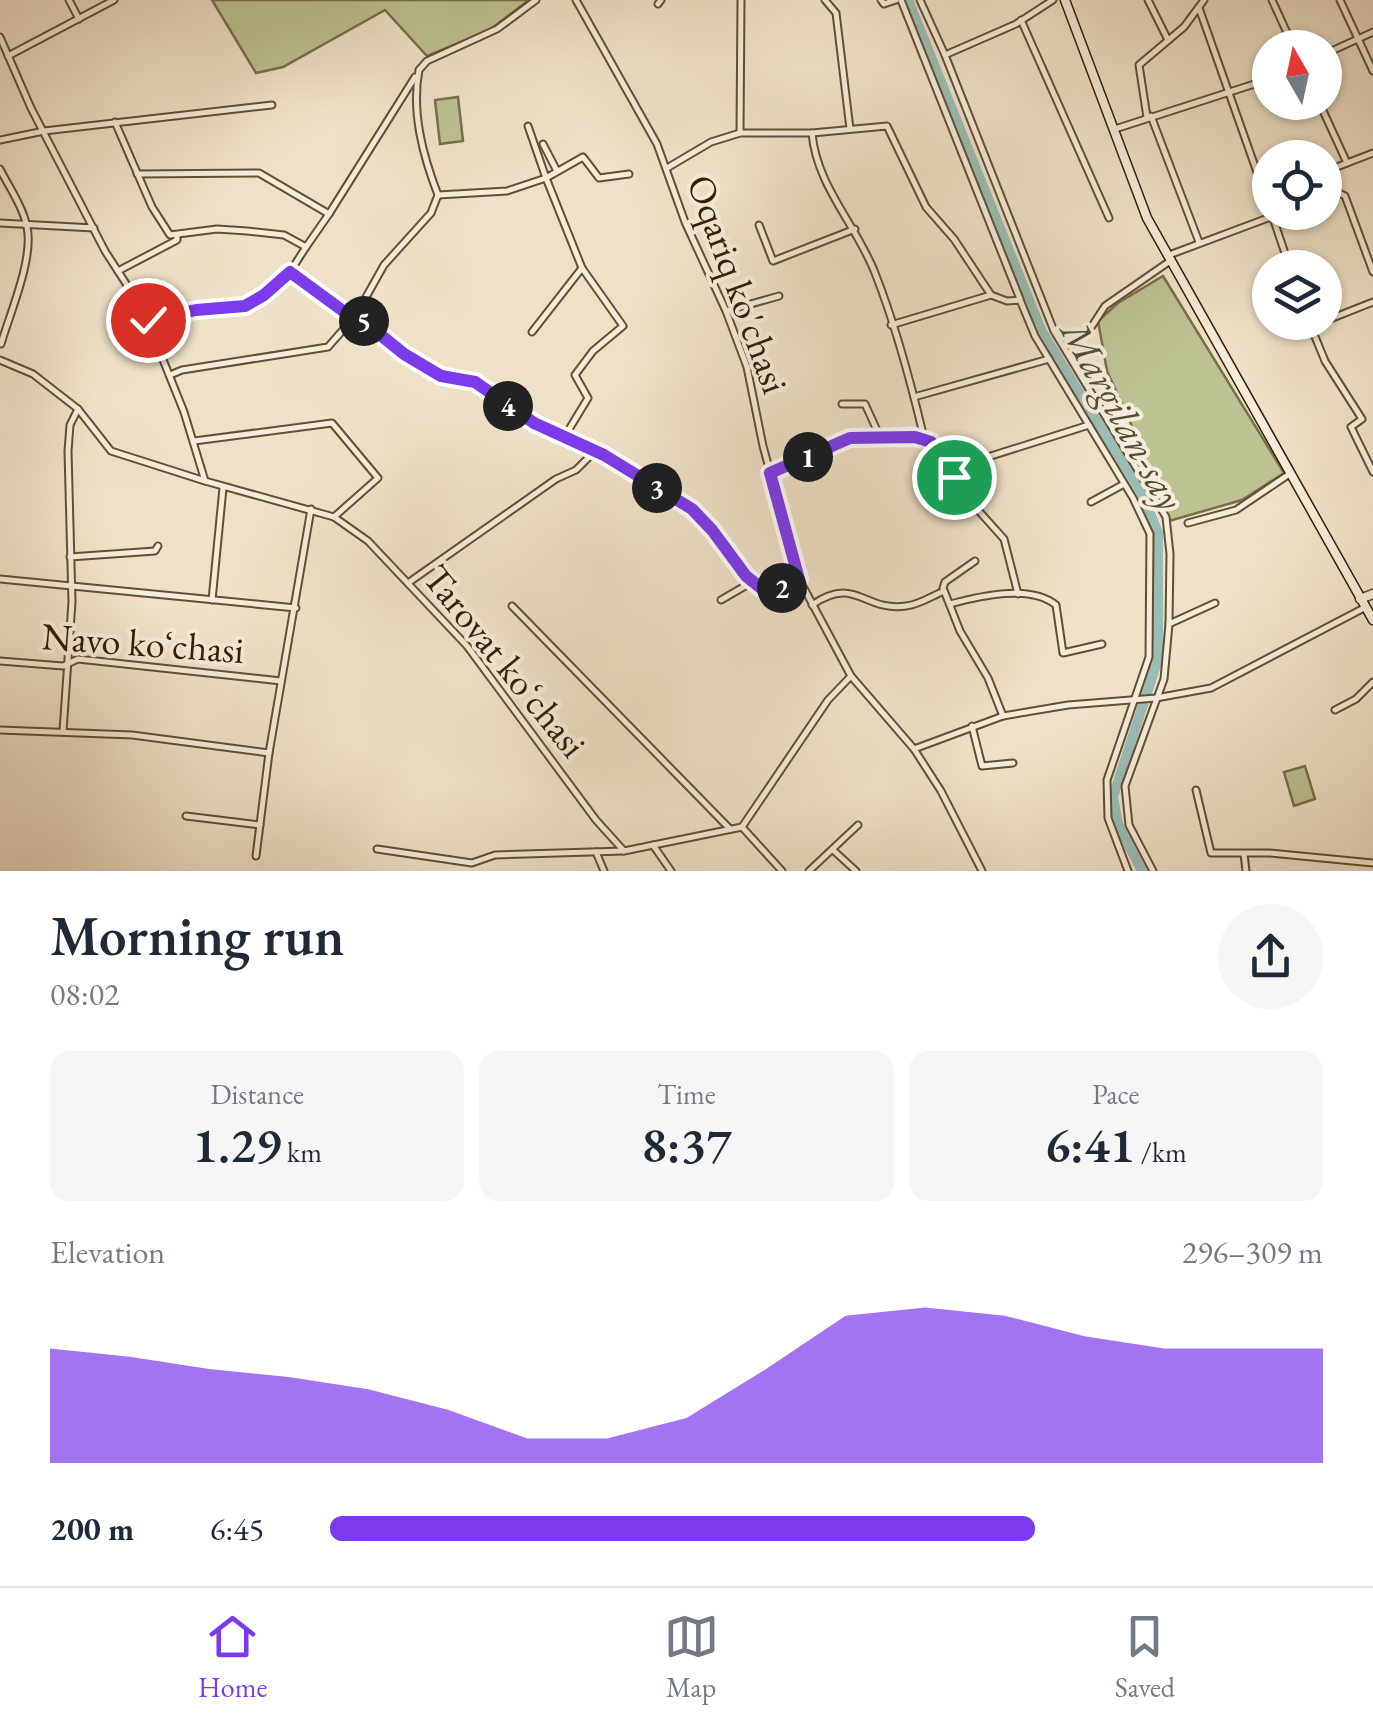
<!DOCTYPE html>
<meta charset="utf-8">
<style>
:root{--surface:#fff;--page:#f6f6f7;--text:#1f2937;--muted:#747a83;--line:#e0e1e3;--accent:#7c3aed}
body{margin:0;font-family:"EB Garamond",serif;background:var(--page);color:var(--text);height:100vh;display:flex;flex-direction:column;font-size:38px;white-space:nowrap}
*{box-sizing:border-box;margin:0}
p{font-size:32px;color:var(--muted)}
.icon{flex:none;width:55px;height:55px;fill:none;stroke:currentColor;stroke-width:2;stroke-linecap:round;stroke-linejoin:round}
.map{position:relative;height:871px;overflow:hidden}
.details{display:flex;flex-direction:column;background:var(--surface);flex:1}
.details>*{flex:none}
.needle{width:65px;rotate:351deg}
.fabs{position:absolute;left:1252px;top:30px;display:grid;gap:20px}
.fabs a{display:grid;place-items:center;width:90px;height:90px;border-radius:50%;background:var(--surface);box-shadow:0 2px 8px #0004;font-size:50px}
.pin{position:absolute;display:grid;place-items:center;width:85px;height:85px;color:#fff;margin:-42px;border:5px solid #fff;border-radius:50%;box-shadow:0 2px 10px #0007}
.km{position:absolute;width:50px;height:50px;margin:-25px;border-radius:50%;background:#222;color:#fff;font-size:28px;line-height:50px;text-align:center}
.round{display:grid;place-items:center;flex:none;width:105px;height:105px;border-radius:52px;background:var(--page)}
.overview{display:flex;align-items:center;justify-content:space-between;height:170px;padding:0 50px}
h1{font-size:55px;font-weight:600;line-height:75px}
.metrics{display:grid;grid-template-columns:repeat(3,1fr);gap:15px;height:170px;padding:10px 50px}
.metrics div{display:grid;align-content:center;border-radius:20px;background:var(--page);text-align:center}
.metrics b{font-size:50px;font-weight:600}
.metrics small{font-size:28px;font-weight:400}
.metrics p{font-size:28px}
.chart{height:280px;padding:20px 50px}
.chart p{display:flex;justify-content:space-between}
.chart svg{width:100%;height:180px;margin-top:10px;fill:var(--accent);opacity:.7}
ul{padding:0 50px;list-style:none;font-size:32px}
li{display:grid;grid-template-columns:160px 120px 1fr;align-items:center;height:75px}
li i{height:25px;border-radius:12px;background:var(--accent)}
.menu{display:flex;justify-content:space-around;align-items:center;height:140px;border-top:2px solid var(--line);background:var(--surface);font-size:28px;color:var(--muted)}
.menu a{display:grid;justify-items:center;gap:5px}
.menu .current{color:var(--accent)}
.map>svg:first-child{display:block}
</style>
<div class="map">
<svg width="1373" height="871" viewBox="0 0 1373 871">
<rect width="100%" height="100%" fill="#efe1c8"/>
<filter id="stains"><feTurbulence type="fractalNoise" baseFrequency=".002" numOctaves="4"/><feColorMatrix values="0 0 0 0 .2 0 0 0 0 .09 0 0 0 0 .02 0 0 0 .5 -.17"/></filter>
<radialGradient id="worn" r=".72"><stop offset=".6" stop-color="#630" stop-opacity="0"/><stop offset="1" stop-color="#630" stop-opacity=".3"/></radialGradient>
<!-- green -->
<g fill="#bdc293" stroke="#78704a" stroke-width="2.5">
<path d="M212,0H529L488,31L427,56L385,10L283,67L256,73Z"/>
<path d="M458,97L463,141L440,144L435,100Z"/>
<path d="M1163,276L1284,473L1242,500L1169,521L1144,475L1140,444L1107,371L1098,321L1118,303Z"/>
<path d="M1305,766L1315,799L1294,806L1284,772Z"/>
</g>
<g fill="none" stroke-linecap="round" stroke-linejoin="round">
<!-- river -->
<path stroke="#9abdb7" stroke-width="10" d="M908,0L1041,330L1143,496L1158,533V659L1113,797L1118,824L1142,871"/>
<defs>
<g id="minor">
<path d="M69,0L79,19"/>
<path d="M576,0L657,144L685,222L726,311L747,367L763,446L799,579L851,676L914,749L941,791L982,871"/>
<path d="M825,0L836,13L850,129"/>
<path d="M881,0L884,4L896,0"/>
<path d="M901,0L1020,299"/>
<path d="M920,0L945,55L1054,331L1166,517L1170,554L1169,624L1215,603"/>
<path d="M1148,0L1168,40"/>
<path d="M1272,0L1294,48"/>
<path d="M1340,0L1373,71"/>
<path d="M658,4L661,0"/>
<path d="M1199,8L1270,209"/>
<path d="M1021,20L1109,218"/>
<path d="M0,37L31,108L105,251L143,310L184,412L205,481L334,517L368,541L467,646L596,820L624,851"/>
<path d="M1325,54L1373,32"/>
<path d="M945,55L1016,24L1053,0"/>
<path d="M8,56L114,0"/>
<path d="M1319,102L1347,163"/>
<path d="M1151,116L1199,242"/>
<path d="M1147,117L1139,65L1184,27L1204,0"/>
<path d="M115,122L152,207L170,235L217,229L247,231L284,235L306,247L290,272L350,316L356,315L404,354L441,376L475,382L535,423L603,455L692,509L761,590L773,592L799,579"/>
<path d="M528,126L546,178L583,157L599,178L629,174"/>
<path d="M1115,129L1270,79"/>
<path d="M740,132L741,0"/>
<path d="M812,133C816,185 857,226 875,273C896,326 911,383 924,438L937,448L969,500L1004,539L1018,594"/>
<path d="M0,140L44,131L272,105"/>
<path d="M543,144L557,171"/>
<path d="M667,168L711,142L740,133H812L887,126L926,207L954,239L991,295"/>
<path d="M0,169C9,187 23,207 27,227C34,258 10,313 1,344"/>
<path d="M137,174L259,173L329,214L306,247"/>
<path d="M1329,194L1326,174L1329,170L1373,153"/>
<path d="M438,195L507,191L546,178L582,268L623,326L593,351L575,375L588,398L565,436"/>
<path d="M1325,196L1337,192L1345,196L1373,272"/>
<path d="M1271,212L1290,268"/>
<path d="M329,214L415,77"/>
<path d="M0,223L94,228"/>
<path d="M759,225L773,261L855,229"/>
<path d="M1169,255L1284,212"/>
<path d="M118,271L177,240V236"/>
<path d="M726,311L779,296"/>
<path d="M148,320L196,310L245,306L265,295L290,272"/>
<path d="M1325,321L1373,302"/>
<path d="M1309,322L1325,361L1362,419L1351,427L1373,472"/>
<path d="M891,325L991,295L1007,301L1020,300L1035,336L1133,498L1150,534L1149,657L1107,780L1108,818L1128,871"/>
<path d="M1092,326L1105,306L1170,261"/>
<path d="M1310,326L1320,322"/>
<path d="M532,332L582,268"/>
<path d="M0,360L33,374L78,409L111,451L205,481"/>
<path d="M170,375L182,370L328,347L356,315L384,265L431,213L438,195C423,156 411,112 419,70L427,61L497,29L536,0"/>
<path d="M914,397L1049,359"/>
<path d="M842,404H865L880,437"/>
<path d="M194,441L332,423L378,478L334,517"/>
<path d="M950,469L1089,425"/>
<path d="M770,473L851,438H924"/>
<path d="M1091,502L1124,484"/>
<path d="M1188,523L1236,510L1291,473"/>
<path d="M70,557L155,551L158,546"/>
<path d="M975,561L945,582L943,588L960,631L988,678L1003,716"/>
<path d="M0,579L296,608"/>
<path d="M408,583L556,479L576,470L595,451"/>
<path d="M212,600L223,488"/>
<path d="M721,600L752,582"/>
<path d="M950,604C980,596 1030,584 1056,605L1063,653L1102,644"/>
<path d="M812,605C856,575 863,612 906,606C919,605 932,596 944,591"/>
<path d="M512,606L730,829"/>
<path d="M0,661L63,666L78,659L281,681"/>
<path d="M1335,710L1356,699L1373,682"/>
<path d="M972,726L982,766L1013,763"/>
<path d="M0,730L132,735L269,753"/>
<path d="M63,731L72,602L68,451L70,425L78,409"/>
<path d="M914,749L1003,716L1068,705L1156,698L1211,688L1364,608"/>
<path d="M1196,790L1211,853H1269L1373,863"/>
<path d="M186,816L260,825"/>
<path d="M742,827L782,871"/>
<path d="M653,845L671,871"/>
<path d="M377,849L472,863L495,855L624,851L742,827L828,700L851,676"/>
<path d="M833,850L856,871"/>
<path d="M596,852L604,871"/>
<path d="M1244,854L1246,871"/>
<path d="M256,856L269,753L311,509"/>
<path d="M809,871L858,825"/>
<path d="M1153,871L1129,825L1125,786L1164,679L1169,624"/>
</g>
<path id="tertiary" d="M1360,599L1373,594"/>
<path id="secondary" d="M1065,0L1147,218L1373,620"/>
</defs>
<!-- minor casing -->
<use href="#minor" stroke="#634e32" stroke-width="9"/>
<!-- tertiary casing -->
<use href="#tertiary" stroke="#634e32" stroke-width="11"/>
<!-- secondary casing -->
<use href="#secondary" stroke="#341d00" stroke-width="11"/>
<!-- minor -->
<use href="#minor" stroke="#f5ecdb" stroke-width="5"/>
<!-- tertiary -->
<use href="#tertiary" stroke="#f5ecdb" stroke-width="8"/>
<!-- secondary -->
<use href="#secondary" stroke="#f5ecdb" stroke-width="8"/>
</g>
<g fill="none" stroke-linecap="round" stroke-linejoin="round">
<defs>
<path id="route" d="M148,320L196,310L245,306L264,295L290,272L350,316L356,315L404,354L441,376L475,382L534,423L604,455L692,509L712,530L746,576L766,592L799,579L770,473L850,438L915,437L931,442L954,477"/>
</defs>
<!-- route casing -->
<use href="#route" stroke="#fff" stroke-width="20"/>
<!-- route -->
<use href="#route" stroke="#7c3aed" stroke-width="12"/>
</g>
<g text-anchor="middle" stroke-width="8" stroke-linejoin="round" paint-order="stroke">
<!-- street labels -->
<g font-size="38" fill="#341d00" stroke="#f5ecdb">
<text transform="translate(738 284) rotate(70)" y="13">Oqariq ko'chasi</text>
<text transform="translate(143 643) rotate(4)" y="13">Navo koʻchasi</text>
<text transform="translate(505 661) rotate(51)" y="13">Tarovat koʻchasi</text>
</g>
<!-- water labels -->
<g font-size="40" font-style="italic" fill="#534d37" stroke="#f5ecdb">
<text transform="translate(1123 415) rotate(61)" y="14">Margilan-say</text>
</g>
</g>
<rect width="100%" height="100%" filter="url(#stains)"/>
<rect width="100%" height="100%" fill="url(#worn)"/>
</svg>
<div class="fabs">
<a><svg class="needle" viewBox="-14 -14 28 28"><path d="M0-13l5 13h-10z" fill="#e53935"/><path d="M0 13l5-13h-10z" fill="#747a83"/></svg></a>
<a><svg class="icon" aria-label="locate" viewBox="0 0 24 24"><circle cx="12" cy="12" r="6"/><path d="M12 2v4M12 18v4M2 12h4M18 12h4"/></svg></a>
<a><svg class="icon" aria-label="layers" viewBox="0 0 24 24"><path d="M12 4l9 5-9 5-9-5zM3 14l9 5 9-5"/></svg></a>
</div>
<div class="pin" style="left:954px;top:477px;background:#1e9e55"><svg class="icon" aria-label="arrive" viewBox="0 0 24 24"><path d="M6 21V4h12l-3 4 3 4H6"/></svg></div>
<div class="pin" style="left:148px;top:320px;background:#d93025"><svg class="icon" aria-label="check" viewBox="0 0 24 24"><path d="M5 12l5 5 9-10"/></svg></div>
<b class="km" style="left:808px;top:457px">1</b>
<b class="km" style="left:782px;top:588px">2</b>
<b class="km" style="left:657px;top:488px">3</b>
<b class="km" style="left:508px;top:406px">4</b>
<b class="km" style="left:364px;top:321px">5</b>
</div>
<section class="details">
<div class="overview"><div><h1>Morning run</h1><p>08:02</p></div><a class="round"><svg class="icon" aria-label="share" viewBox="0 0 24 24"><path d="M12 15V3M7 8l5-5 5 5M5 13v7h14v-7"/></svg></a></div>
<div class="metrics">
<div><p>Distance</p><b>1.29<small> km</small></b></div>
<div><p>Time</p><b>8:37</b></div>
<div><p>Pace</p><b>6:41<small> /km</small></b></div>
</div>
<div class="chart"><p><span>Elevation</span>296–309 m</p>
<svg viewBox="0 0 160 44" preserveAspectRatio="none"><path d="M0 44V16L10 18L20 21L30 23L40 26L50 31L60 38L70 38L80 33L90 21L100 8L110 6L120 8L130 13L140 16L150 16L160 16V44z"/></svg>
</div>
<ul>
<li><b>200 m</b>6:45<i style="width:71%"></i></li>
</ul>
</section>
<nav class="menu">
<a class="current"><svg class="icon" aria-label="home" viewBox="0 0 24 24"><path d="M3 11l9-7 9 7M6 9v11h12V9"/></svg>Home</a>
<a><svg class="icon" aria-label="map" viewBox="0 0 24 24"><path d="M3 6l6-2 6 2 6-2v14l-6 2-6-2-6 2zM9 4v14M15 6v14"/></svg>Map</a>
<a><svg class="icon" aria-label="saved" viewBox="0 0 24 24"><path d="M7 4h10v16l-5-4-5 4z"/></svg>Saved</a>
</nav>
